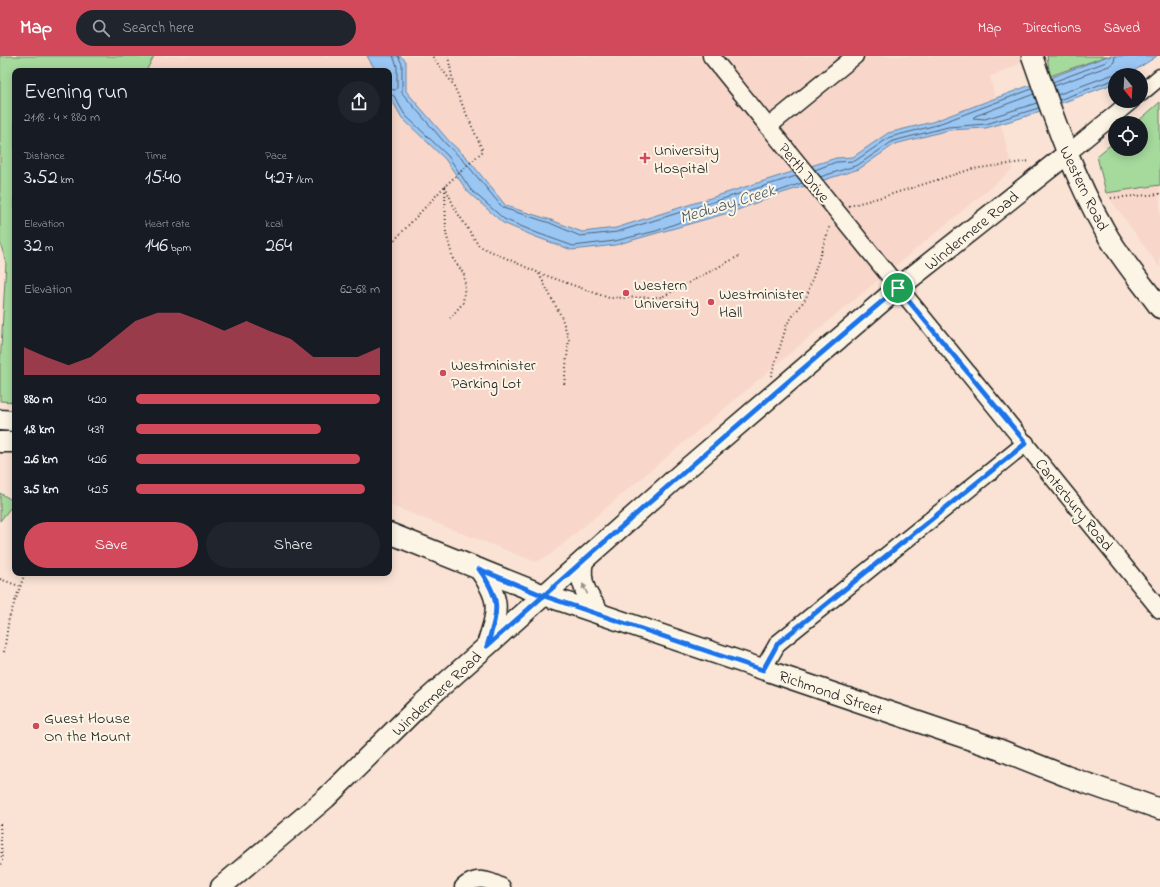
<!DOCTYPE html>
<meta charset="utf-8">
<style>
:root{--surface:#171b24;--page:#20242c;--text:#f1f3f6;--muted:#9ea1a6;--accent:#d1495b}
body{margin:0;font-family:"Indie Flower",sans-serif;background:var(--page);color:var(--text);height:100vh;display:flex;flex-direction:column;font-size:15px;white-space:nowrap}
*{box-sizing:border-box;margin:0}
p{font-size:13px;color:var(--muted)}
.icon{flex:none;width:22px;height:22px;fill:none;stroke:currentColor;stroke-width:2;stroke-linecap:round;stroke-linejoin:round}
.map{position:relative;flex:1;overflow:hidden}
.details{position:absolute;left:12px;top:12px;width:380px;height:508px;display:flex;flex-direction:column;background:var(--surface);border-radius:8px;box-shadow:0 2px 10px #0003}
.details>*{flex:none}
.needle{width:26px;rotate:162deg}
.controls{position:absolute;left:1108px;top:12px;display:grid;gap:8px}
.controls a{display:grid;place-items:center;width:40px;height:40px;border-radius:50%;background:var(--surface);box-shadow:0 2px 10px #0003;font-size:20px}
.pin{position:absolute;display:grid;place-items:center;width:34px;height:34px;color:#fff;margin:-17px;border:2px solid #fff;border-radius:50%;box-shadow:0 1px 4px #0007}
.round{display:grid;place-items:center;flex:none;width:42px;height:42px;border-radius:21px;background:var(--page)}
.headline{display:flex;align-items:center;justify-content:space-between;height:68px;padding:0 12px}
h1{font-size:22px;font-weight:600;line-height:30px}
.metrics{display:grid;grid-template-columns:repeat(3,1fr);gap:6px;height:68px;padding:4px 12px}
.metrics div{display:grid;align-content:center}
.metrics b{font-size:20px;font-weight:600}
.metrics small{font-size:11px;font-weight:400}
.metrics p{font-size:11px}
.chart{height:112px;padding:8px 12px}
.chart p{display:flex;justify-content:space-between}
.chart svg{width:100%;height:72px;margin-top:4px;fill:var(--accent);opacity:.7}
.action{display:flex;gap:8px;margin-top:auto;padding:8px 12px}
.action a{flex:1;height:46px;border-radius:24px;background:var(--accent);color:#fff;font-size:16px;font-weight:600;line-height:46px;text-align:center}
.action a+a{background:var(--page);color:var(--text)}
ul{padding:0 12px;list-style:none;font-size:13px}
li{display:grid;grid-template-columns:64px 48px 1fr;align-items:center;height:30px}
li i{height:10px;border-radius:5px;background:var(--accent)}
header{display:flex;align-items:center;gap:24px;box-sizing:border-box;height:56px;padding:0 20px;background:var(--accent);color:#fff}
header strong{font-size:19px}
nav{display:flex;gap:22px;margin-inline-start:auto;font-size:14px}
.search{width:280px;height:36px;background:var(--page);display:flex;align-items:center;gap:10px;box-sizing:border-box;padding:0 14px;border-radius:22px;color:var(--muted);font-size:15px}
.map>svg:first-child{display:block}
</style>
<header>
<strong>Map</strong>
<div class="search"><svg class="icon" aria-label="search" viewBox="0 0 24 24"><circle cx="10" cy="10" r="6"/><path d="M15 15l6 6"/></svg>Search here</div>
<nav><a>Map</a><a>Directions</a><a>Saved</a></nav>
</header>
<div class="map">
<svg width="1160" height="831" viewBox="0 0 1160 831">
<rect width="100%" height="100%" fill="#fae3d5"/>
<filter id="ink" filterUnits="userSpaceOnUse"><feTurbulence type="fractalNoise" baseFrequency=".025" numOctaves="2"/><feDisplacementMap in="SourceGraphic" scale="8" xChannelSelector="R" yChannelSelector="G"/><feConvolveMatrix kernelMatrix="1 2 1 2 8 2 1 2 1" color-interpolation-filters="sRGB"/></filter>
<g filter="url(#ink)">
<!-- built -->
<g fill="#f8d7ca">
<path d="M0,0H1036L990,21L1012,114L819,273L550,499L536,506L389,449V15H15Z"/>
<path d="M1160,46V212L1106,137L1097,100L1115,85V93H1141V67H1136Z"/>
</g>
<!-- green -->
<g fill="#a6da9d" stroke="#617b5c">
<path d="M0,0H154L146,15H15V346L0,345V309L6,207L0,186Z"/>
<path d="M1047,0H1107L1050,20Z"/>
<path d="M1160,46V129L1106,137L1097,100L1115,85V93H1141V67H1136Z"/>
<path d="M0,437L15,446L0,465Z"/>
</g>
<!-- water -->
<path fill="#9ac6f4" stroke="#68829e" d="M367,0H400L406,5V35L449,85L467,102L506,150L551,164L582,176L616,172L836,102L853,101L888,77L932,66L1108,0H1157L1128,19H1115V27L1024,61L986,72L949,74L895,88L859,113L776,139L735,155L615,189L572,194L536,181L503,167L468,136L445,103L402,62L389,39V15H376Z"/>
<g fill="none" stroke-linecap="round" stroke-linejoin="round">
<!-- shore -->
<g stroke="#4e6072" stroke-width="1">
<path d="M398,0L402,8V37L446,88L464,105L503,152L550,167L580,180L617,176L796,120"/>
<path d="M1053,26L1106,6L1110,0"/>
<path d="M1054,30L1109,10L1114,6L1115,0"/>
<path d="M389,33L395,34L397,32V10L393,0"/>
<path d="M389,38L394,40L405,59L448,100L471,134L504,163L537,177L573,190L615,185L656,175L691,162L734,151L802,127"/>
<path d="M1034,38L975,60L973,62L985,63L1037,47"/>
<path d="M1057,39L1111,19H1118"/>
<path d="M1059,44L1115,23"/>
<path d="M815,114L836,106L855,105L890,81L933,70L1032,33"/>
<path d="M820,121L858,109L893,85L948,71L986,68L1039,52"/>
</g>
<defs>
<g id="minor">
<path d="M711,0L1160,554"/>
<path d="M1141,37L1160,21"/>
<path d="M768,71L855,0"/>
<path d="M1067,98L1131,45"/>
<path d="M763,613L778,587L1026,387"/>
<path d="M463,831C476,820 488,823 502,831"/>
</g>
<g id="major">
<path d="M1032,0C1053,60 1073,119 1105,175C1120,202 1142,227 1160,252"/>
<path d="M0,364L15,365"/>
<path d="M0,386H15"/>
<path d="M389,477L544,539L998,693L1066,720L1160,753"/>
<path d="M583,505C578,527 588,541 600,558"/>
<path d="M479,513C502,545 498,554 487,589"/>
<path d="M221,831L326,742L416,653L684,415L898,232L1067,98"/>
</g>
</defs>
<!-- minor casing -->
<use href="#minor" stroke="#1c1c1c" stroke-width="19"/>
<!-- major casing -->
<use href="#major" stroke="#1c1c1c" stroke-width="23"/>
<!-- path -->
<g stroke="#1c1c1c" stroke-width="2" stroke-dasharray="1 3" stroke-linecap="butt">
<path d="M448,0L453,26"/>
<path d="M445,130L455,153L479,190L539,217L609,242L662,241L741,199"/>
<path d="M445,131L446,177L453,203L464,218L465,228L463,247L450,262"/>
<path d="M1111,142L1160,138"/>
<path d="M849,150L889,139L972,113L1030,105"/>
<path d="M389,190L445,130L483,95L453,28L432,0"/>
<path d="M539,218L561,260L569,283L564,329"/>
<path d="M771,320L787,268L806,242L830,169"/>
<path d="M0,523L19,530"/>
<path d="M4,596L9,562L25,517"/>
<path d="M0,768L2,805L0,809"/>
</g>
<!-- minor -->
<use href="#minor" stroke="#fcf5e5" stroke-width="16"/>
<!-- major -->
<use href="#major" stroke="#fcf5e5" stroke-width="20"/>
</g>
<!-- one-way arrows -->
<defs><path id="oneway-solid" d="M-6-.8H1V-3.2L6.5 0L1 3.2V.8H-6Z"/></defs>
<use fill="#97938b" href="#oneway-solid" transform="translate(585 533) rotate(-115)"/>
</g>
<g fill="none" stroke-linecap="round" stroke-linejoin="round" filter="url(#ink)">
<defs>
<path id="route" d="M898,232C759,349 623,469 487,590C498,554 502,545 479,513L544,540L763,614L778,587L1026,387L898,232"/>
</defs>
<!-- route casing -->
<use href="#route" stroke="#fff" stroke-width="8"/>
<!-- route -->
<use href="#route" stroke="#1a73e8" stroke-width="5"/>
</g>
<!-- markers -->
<g fill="#d1495b" stroke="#fcf5e5" stroke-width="1.5">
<path d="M643 96h4v4h4v4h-4v4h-4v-4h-4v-4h4z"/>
<circle cx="626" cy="237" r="4"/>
<circle cx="711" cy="246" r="4"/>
<circle cx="443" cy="317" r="4"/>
<circle cx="36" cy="670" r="4"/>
</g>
<g text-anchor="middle" stroke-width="4" stroke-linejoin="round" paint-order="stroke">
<!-- poi labels -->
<g font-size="16" fill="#1c1c1c" stroke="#fcf5e5" text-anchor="start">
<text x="654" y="99">University<tspan x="654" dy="18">Hospital</tspan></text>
<text x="634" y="234">Western<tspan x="634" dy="18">University</tspan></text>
<text x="719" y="243">Westminister<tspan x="719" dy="18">Hall</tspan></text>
<text x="451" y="314">Westminister<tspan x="451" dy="18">Parking Lot</tspan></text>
<text x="44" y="667">Guest House<tspan x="44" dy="18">On the Mount</tspan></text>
</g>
<!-- street labels -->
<g font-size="16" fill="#1c1c1c" stroke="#fcf5e5">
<text transform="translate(805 116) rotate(51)" y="6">Perth Drive</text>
<text transform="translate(1085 132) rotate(64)" y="6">Western Road</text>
<text transform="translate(971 174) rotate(-39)" y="6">Windermere Road</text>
<text transform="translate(1075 448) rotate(51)" y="6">Canterbury Road</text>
<text transform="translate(831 636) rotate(19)" y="6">Richmond Street</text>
<text transform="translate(436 637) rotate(-43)" y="6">Windermere Road</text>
</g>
<!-- water labels -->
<g font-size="17" font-style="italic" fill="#485868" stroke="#fcf5e5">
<text transform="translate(727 147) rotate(-17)" y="6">Medway Creek</text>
</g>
</g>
</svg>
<div class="controls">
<a><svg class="needle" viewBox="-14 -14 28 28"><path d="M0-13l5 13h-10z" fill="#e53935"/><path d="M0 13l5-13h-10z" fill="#9ea1a6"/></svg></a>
<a><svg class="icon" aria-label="locate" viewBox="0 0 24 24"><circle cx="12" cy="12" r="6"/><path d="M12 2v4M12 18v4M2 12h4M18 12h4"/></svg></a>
</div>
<div class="pin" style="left:898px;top:232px;background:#1e9e55"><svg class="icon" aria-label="arrive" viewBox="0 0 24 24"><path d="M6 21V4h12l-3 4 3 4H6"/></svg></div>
<section class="details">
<div class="headline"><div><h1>Evening run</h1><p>21:18 · 4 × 880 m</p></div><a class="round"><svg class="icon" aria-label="share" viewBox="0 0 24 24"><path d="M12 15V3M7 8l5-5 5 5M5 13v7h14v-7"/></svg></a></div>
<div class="metrics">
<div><p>Distance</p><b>3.52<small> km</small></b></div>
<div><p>Time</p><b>15:40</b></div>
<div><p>Pace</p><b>4:27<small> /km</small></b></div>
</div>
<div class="metrics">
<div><p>Elevation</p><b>32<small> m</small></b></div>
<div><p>Heart rate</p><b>146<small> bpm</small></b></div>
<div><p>kcal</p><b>264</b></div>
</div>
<div class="chart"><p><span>Elevation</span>62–68 m</p>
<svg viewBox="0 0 160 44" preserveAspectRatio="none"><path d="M0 44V27L10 33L20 38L30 33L40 22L50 11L60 6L70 6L80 11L90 17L100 11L110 17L120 22L130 33L140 33L150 33L160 27V44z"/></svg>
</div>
<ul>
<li><b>880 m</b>4:20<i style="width:100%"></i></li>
<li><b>1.8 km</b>4:39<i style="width:76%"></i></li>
<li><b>2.6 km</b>4:26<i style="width:92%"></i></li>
<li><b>3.5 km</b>4:25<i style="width:94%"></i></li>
</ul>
<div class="action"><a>Save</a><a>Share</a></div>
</section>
</div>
